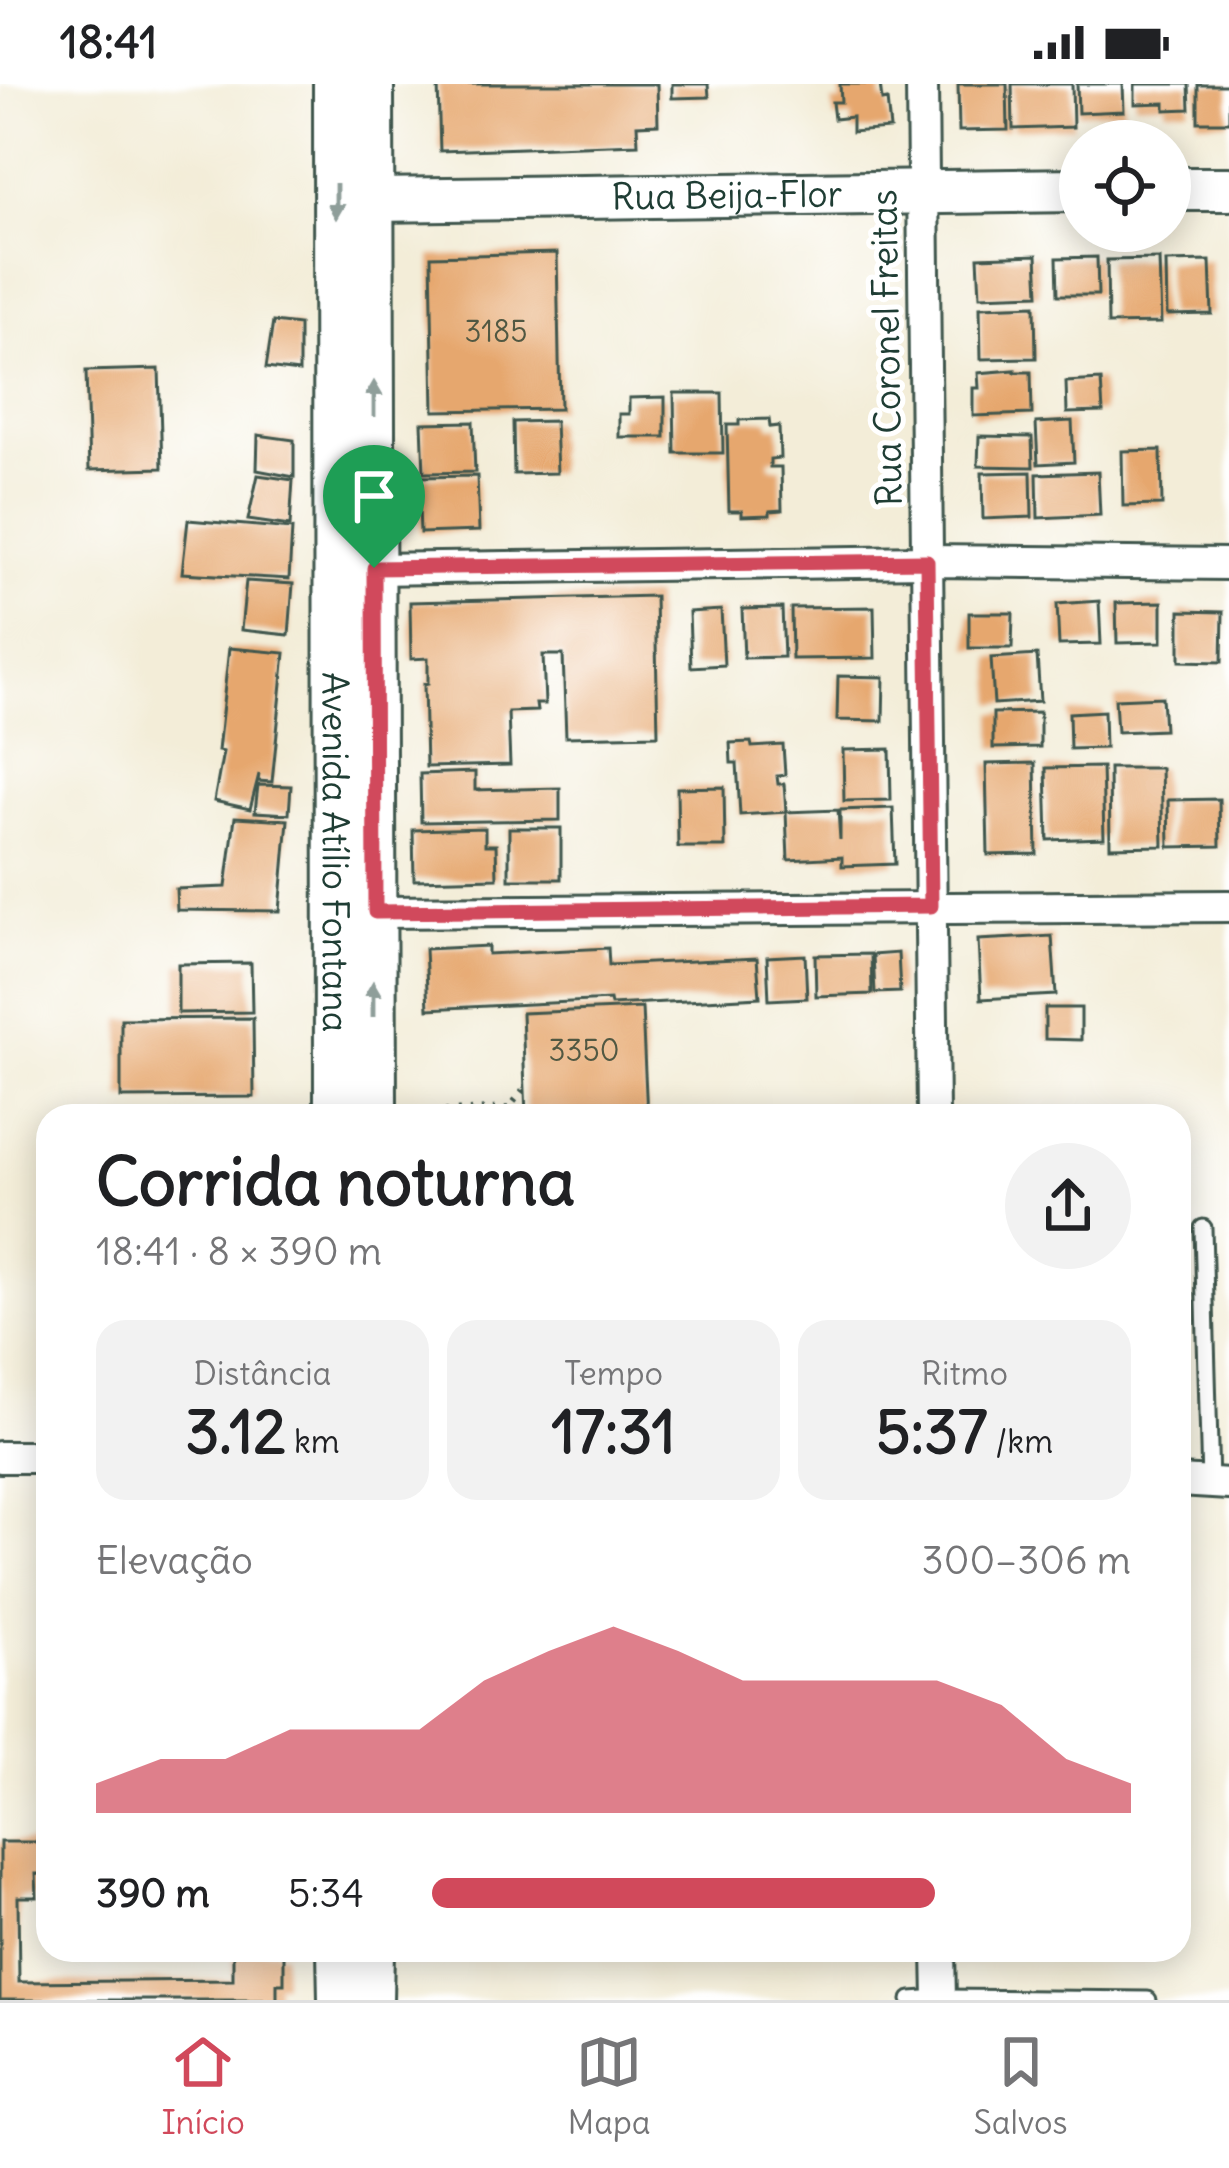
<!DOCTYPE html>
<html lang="pt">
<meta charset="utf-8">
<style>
:root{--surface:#fff;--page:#f2f2f2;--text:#202124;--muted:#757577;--line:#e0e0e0;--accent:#d1495b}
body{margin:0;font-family:Delius,sans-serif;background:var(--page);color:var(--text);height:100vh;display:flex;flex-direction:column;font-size:45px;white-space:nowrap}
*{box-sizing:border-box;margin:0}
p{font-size:39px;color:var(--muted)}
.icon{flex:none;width:66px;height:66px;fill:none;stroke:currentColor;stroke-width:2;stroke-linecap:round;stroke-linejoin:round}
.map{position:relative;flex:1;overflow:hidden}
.panel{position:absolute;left:36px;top:1020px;width:1155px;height:858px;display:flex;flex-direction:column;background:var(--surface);border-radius:36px;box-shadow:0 6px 30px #0003}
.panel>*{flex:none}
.controls{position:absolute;left:1059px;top:36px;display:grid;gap:24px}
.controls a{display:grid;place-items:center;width:132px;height:132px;border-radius:50%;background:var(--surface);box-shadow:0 6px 30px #0003;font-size:60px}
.pin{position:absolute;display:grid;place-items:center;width:102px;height:102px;color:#fff;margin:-123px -51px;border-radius:50% 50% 50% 0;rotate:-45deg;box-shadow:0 0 12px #0007}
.pin .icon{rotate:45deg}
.round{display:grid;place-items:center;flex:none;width:126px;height:126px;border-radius:63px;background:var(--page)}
.head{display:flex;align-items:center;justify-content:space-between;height:204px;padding:0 60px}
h1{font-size:66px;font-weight:800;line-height:90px}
.metrics{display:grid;grid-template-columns:repeat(3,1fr);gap:18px;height:204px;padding:12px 60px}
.metrics div{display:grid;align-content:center;border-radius:30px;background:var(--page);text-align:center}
.metrics b{font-size:60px;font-weight:800}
.metrics small{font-size:33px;font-weight:400}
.metrics p{font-size:33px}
.chart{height:336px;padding:24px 60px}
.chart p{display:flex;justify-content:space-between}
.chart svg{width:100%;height:216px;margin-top:12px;fill:var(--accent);opacity:.7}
ul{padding:0 60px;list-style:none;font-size:39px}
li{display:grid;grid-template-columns:192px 144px 1fr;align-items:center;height:90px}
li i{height:30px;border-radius:15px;background:var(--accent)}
.status{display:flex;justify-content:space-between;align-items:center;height:84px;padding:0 60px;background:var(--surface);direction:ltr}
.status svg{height:33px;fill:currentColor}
.tab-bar{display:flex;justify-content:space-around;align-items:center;height:168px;border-top:3px solid var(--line);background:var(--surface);font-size:33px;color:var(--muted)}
.tab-bar a{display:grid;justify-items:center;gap:6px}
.tab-bar .active{color:var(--accent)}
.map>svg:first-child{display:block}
</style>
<div class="status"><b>18:41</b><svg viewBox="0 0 49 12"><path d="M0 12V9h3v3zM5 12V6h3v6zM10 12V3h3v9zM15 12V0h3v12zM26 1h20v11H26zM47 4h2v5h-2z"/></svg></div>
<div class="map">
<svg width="1229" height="1916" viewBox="0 0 1229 1916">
<rect width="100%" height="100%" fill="#fff"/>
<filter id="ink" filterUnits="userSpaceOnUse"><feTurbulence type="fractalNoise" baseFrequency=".00833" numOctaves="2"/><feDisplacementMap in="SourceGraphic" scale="24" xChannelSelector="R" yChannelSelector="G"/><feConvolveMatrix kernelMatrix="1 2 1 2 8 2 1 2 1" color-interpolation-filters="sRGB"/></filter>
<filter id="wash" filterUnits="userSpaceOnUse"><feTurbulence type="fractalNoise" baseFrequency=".004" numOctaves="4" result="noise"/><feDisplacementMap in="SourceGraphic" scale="48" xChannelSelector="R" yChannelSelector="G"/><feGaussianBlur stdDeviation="2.7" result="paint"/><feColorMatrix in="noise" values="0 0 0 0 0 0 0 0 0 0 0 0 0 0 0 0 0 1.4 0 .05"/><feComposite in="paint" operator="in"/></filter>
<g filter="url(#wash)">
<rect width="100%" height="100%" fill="#f3edd8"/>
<g id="blocks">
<!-- building -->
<g fill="#e6a76e">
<path d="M438,0H657L658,40L637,41L638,60L440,67Z"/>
<path d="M672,0H708L709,13L672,14Z"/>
<path d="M840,0H880L882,17L887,16L890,45L852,48V33L834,35L832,18H841Z"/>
<path d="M958,0H1007L1008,46L959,47Z"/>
<path d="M1012,0H1072L1073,43L1013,45Z"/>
<path d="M1077,0H1123L1124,27L1078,29Z"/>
<path d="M1135,0H1189L1190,25L1165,26V19L1135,20Z"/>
<rect x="1198" y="1" width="31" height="37"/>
<path d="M557,169L560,325L434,327L431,172Z"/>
<path d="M1037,171L1039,210L980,212L978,173Z"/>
<path d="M1097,173L1098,211H1058L1057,174Z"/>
<path d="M1159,175L1161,239L1108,240L1107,176Z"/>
<path d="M1210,177L1212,230L1167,231L1166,178Z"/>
<path d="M1035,221L1036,274L981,275L980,223Z"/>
<path d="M273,238L299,241V288L266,284Z"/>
<path d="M159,285L162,384L89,386L86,287Z"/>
<path d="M1015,286V288H1031L1032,330L973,332V304H979L978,289Z"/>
<path d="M1101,296L1103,328L1067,329L1066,298Z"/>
<path d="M674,309H722L723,369H675Z"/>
<path d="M665,313V353H619V330H629V314Z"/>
<path d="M769,335L770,343L779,342L780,374L770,375V383H781L782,426L770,427V431L742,432V427H729L727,341H739V336Z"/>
<path d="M555,337L557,389L514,390L513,338Z"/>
<path d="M1072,337L1074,378L1038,380L1036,339Z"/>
<path d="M473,338L475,388L424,389L422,339Z"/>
<path d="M258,351L294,356V393L257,386Z"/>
<path d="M979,352L1032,353L1033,383L978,382Z"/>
<path d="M1161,366L1162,421L1123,422L1122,367Z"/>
<path d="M1031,388L1032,433L983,435L982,389Z"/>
<path d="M1098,388L1100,431L1038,434L1037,390Z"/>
<path d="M258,391L293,396L290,442L248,436Z"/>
<path d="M477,392L479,447L420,449L418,393Z"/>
<path d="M188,436L292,445L289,495L182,489Z"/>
<path d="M246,497L293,500L289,551L241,546Z"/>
<path d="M655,512L658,651L566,653L563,571H543L545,620H536L537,627L508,628L510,681L426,683L424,600L428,599V574L411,575L410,518Z"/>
<path d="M1099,517L1101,560L1059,561L1057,520Z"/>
<path d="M1162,518V558L1117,559L1116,519Z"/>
<path d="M874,523L875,574L792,575L791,524Z"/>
<path d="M782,524L784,573L744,574L742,525Z"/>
<path d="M721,526L724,581L691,583L689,528Z"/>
<path d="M1180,527L1223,528L1222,578L1180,577Z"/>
<path d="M969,529H1013L1012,564H969Z"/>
<path d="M229,564L285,569L272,698L258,697L259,690L250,725L214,717L223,668L218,667Z"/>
<path d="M1037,571L1040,617L994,620L991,574Z"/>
<path d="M838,592L884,593L883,637L837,636Z"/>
<path d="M1162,613L1164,646L1117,648L1115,615Z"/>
<path d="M1104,627L1105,664L1070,665L1069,629Z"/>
<path d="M1040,628V663L993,664V629Z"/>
<path d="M751,658L752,663L783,661L785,691L777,692L778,700H784L786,728L838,726L840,756V726L893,724L895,780L842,782V773L788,776L786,728L740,731L737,679H731L730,659Z"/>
<path d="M890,665L891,716L844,717L843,666Z"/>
<path d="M1035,679L1037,770L988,771L986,680Z"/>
<path d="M1102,683L1104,754L1048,756L1046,684Z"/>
<path d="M1109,684H1161L1163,762L1110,763Z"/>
<path d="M475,688V706L560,704V736L421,738L420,690Z"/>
<path d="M258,701L291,702L289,730L255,728Z"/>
<path d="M724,703L725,763H678L677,704Z"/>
<path d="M1219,715L1220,762L1169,763L1168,716Z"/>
<path d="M235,733L288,736L280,827L177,826L176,805L226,803Z"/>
<path d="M485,744V761H496L497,794L414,796L413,746Z"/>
<rect x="509" y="744" width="52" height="51"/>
<path d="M1052,852L1056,911L981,915L978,856Z"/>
<path d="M488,862V870L608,864L609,881L757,874L760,913L611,921L610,916L428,925L425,865Z"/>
<path d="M898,869L900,908L875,909L873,871Z"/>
<path d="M871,870L872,910L816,912L815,871Z"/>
<path d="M805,871L807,914L769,916L767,873Z"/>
<path d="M251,879L252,928L178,929V880Z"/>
<path d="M642,924L647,1032H526L522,929Z"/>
<path d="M1045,924H1081V956L1045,955Z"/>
<path d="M253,934L254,1013L121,1014V935Z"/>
<path d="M0,1758H48V1790H36L37,1813H18L19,1898L233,1896V1866H277V1869H284V1900H277V1916H0Z"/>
</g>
</g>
</g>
<g filter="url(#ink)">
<use href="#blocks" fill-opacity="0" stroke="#3f574d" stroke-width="3"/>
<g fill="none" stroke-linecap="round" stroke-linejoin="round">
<defs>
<g id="lane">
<path d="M1203,1144L1210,1399"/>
<path d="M911,1916L940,1914L1148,1916"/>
</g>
<g id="street">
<path d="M922,0L933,1032"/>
<path d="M373,485L927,477L1229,480"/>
<path d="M375,828L1229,822"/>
<path d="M0,1373H48"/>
<path d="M1179,1397L1229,1400"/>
<path d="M939,1866L940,1916"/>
</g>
<g id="secondary">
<path id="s1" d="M335,0L336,1032"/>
<path d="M372,0L375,1032"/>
<path d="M1170,105H1229"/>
<path id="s2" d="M373,116L1080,106"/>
<path d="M339,1866L340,1916"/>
<path d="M371,1916L372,1866"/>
</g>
</defs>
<!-- lane casing -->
<use href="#lane" stroke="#3f574d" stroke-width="21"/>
<!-- street casing -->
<use href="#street" stroke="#3f574d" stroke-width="36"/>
<!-- secondary casing -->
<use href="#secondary" stroke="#3f574d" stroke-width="48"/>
<!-- path -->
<path stroke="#3f574d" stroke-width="6" stroke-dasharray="3 9" stroke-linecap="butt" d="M409,1029L509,1024L524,1005"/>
<!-- lane -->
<use href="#lane" stroke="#fff" stroke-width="15"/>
<!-- street -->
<use href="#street" stroke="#fff" stroke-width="30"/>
<!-- secondary -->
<use href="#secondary" stroke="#fff" stroke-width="42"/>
</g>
<!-- one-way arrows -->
<defs><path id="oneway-solid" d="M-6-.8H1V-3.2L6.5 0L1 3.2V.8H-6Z" transform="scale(3)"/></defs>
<g fill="#8f9e9a">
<use href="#oneway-solid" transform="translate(336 117) rotate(90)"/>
<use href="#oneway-solid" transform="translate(374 315) rotate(-90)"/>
<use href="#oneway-solid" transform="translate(373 915) rotate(-90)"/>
</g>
</g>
<g fill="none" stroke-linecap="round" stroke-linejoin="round" filter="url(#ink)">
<defs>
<path id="route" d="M927,477L931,822L375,828L374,484Z"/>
</defs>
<!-- route casing -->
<use href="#route" stroke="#fff" stroke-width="24"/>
<!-- route -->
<use href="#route" stroke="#d1495b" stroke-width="15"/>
</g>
<g text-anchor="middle" stroke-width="10" stroke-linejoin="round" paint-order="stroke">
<!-- number labels -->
<g font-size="30" fill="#515842">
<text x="496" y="258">3185</text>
<text x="584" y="977">3350</text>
</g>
<!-- street labels -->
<g font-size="36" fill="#1f3d34" stroke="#fff">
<text dy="13" stroke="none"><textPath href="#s2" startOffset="354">Rua Beija-Flor</textPath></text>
<text transform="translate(886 264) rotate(-91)" y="13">Rua Coronel Freitas</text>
<text dy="13" stroke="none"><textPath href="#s1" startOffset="768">Avenida Atílio Fontana</textPath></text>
</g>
</g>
</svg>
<div class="controls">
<a><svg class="icon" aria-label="locate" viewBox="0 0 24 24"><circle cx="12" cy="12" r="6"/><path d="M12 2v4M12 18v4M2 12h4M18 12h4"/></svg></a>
</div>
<div class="pin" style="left:374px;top:484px;background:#1e9e55"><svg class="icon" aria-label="arrive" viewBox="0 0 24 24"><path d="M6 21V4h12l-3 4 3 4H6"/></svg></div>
<section class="panel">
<div class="head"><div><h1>Corrida noturna</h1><p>18:41 · 8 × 390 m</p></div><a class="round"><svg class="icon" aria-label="share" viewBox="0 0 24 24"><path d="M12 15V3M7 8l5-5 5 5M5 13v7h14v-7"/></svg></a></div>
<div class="metrics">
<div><p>Distância</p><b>3.12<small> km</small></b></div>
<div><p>Tempo</p><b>17:31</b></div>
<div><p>Ritmo</p><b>5:37<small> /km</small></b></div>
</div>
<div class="chart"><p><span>Elevação</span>300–306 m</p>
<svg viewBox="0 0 160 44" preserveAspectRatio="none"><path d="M0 44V38L10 33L20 33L30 27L40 27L50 27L60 17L70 11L80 6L90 11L100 17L110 17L120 17L130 17L140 22L150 33L160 38V44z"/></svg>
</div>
<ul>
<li><b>390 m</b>5:34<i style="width:72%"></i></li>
</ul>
</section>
</div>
<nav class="tab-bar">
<a class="active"><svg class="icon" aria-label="home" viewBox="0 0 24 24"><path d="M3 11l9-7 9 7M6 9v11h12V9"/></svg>Início</a>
<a><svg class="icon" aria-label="map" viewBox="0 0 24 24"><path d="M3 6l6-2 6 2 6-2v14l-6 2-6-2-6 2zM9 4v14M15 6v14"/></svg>Mapa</a>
<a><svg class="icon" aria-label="saved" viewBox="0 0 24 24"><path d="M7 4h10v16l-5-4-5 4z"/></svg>Salvos</a>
</nav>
